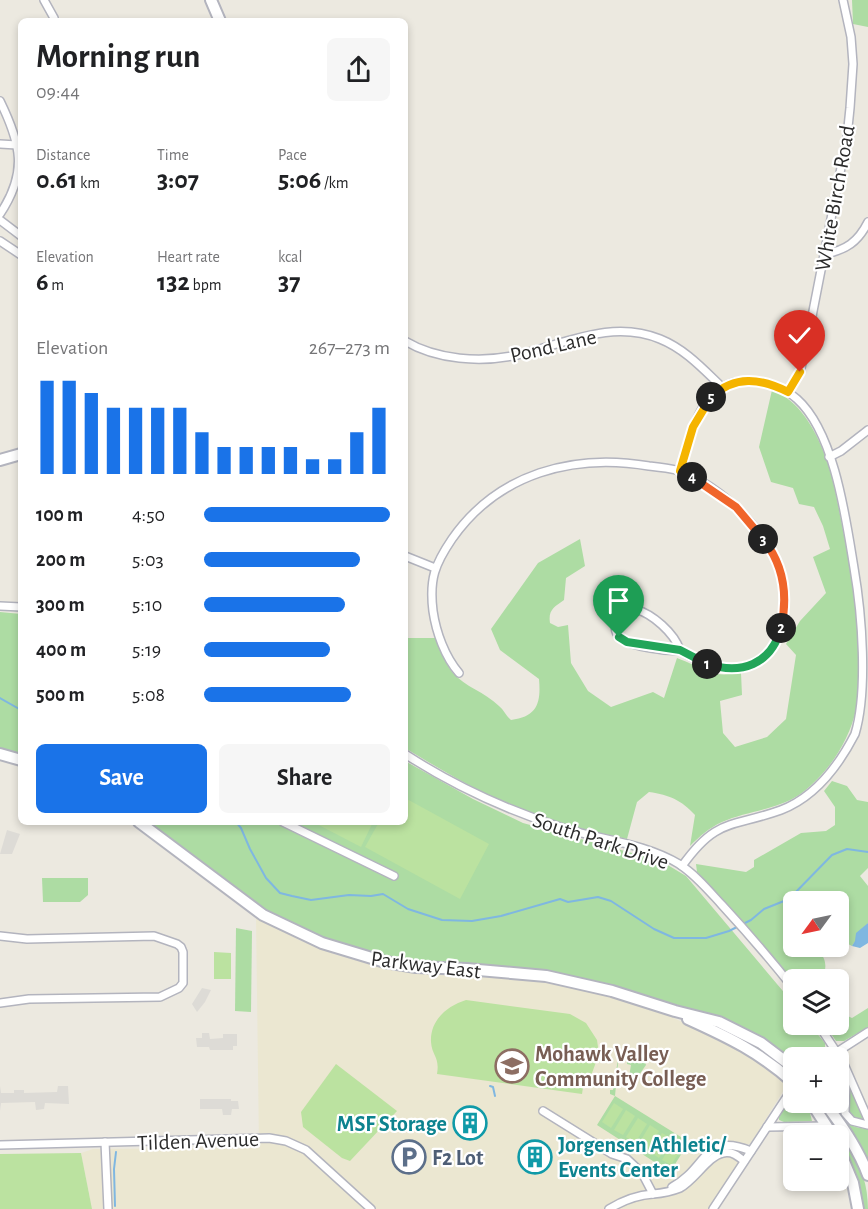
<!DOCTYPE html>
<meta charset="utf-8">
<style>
:root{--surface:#fff;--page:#f6f6f6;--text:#202124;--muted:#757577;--accent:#1a73e8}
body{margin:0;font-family:"Alegreya Sans",sans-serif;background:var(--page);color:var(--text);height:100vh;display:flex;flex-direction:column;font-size:22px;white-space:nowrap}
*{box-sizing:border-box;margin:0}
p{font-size:20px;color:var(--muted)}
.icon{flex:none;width:33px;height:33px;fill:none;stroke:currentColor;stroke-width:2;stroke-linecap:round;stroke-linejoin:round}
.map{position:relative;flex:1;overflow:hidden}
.details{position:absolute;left:18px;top:18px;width:390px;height:807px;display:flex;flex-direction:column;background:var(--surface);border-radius:9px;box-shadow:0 3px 9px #0003}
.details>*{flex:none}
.needle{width:39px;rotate:237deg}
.controls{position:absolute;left:783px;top:891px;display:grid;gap:12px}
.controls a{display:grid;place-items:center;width:66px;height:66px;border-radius:9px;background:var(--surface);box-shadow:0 3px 9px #0003;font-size:30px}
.pin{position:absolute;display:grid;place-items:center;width:51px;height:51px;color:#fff;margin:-62px -26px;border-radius:50% 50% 50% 0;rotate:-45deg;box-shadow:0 0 6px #0007}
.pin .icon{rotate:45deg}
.km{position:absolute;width:30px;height:30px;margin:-15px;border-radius:50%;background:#222;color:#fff;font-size:16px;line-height:30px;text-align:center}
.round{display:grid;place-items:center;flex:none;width:63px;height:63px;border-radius:9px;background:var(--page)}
.headline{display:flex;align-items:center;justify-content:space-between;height:102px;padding:0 18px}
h1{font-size:33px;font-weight:700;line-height:45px}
.metrics{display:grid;grid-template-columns:repeat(3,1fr);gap:9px;height:102px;padding:6px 18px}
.metrics div{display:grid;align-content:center}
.metrics b{font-size:26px;font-weight:700}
.metrics small{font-size:16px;font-weight:400}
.metrics p{font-size:16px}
.chart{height:168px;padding:12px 18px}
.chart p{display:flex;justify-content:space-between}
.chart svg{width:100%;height:108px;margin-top:6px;stroke:var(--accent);stroke-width:6}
.action{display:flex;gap:12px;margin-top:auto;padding:12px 18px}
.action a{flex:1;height:69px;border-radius:9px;background:var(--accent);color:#fff;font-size:24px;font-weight:700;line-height:69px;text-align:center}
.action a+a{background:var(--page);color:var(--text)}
ul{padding:0 18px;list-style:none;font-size:20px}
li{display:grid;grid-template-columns:96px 72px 1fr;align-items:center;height:45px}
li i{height:15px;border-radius:8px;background:var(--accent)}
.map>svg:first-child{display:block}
</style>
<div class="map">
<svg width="868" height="1209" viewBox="0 0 868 1209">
<rect width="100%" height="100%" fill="#ece9e0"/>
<!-- education -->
<path fill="#ebe7d1" d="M256,916L299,940L334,954L370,964L414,972L528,979L580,988L631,1002L667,1015L744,1051L783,1079L785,1088L751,1143L746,1145L744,1154L737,1159L738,1163L708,1209H92L81,1153L93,1149L259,1148Z"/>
<!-- green -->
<g fill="#addca3">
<path d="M852,0H868V27L853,24Z"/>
<path d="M772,390C799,400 815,429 825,455C834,478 838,505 843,530C854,585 867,645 858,701C854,723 846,741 834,759C824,773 813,785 799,795C776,810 747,811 722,822C709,828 700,836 690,846L695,815C681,800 670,795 649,792L637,802L627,839C595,832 563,825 533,814C487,797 446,773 405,748V638H436C441,649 445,664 453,673C465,687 485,692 499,706C504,710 506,716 511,720C538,717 541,702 539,679L500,650L491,629L538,563L580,539L585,566L566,578L564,600C554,607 548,610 550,623L558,627L568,625L571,663L588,691L611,707L653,692L664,698L677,658C707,669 705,678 741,673L742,695L720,701L723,733L735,747L767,737L786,719L796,655L786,644L800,621L826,593L813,557L830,549L823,526L814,507L799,504L793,488L771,482L759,447Z"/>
<path d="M0,612L21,614V756L0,750Z"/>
<path d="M405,761L473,799L523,823L661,861L686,876L793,1003L794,1024L810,1025L825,1043V1050L816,1057L794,1058L793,1063L780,1052L610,987L391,960L322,940L264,911L146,822H405Z"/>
<path d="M832,781L847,786L857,800L868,802V868L860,876L868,886V923L852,946L840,940L839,932L845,909L837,899L820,896L813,901L794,902L793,918L785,925L793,937L794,946L816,947C826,958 828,966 822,979L793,981L697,872L696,864L746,872L754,867V860L801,833L826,831L835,825V807L824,791Z"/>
<path d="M42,878H88V895L80,902H43Z"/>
<path d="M236,928L252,931L251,1012L235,1011Z"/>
<path d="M868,1008V1027L844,1041H836L825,1025L838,1024L839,1012L852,1018Z"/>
<path d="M634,1049L642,1053L646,1065L639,1075L629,1077L631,1065L627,1064V1060H632Z"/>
<path d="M619,1053L615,1096L689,1142L670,1172L597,1125L615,1096L610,1094V1090H613Z"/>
<path d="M839,1067C849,1085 830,1115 853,1126C858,1128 863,1128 868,1129V1166L829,1103L838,1102Z"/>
<path d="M849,1084L865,1121V1122L857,1121L848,1112Z"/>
<path d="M793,1098L794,1102L799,1103L810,1113L812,1121L784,1122L779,1120V1116Z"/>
<path d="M816,1103C842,1137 868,1162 868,1209H860L838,1136L837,1135Z"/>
</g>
<!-- pitch -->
<g fill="#bbe2a0">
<path d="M405,798L489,844L460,899L365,847L379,822H405Z"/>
<path d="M313,822H373L361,847Z"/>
<path d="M214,952L231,953V979H214Z"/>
<path d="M466,1000L570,1014L586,1023L597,1040L599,1054L592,1073L584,1081L582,1094L437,1074C440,1057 432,1056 431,1042C430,1020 447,1006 466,1000Z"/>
<path d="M336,1064L397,1111L350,1161L342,1158L303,1127L301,1112Z"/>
<path d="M614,1103L623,1109L611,1128L602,1122Z"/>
<path d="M626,1110L635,1116L623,1135L614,1130Z"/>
<path d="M638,1118L647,1124L635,1143L626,1137Z"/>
<path d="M650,1125L659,1131L647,1150L638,1145Z"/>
<path d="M662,1133L671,1138L659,1158L650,1152Z"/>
<path d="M674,1140L683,1146L671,1165L662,1160Z"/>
<path d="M81,1153L92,1209H0V1154Z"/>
</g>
<!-- plaza -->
<g fill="#dddbd6">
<path d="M7,830L20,834L12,854H0Z"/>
<path d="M202,988L211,990L205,1002L197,1012L192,1004Z"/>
<path d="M202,1033H209L210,1039L223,1038V1034H237V1046H233V1050H210L209,1047H197L196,1038H202Z"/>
<path d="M0,1086L1,1093H14V1090H24V1093L57,1092L58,1086H68L69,1104L45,1103L44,1109L36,1110L35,1102L1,1103L0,1111Z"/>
<path d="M200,1099H231V1101H238L239,1109H232L231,1115H223L222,1109H200Z"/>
</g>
<!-- water -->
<path fill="#7fb7e1" d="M868,923V943L860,948L852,946L855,941L856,933Z"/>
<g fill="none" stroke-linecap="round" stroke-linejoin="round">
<!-- stream -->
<g stroke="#7fb7e1" stroke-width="2">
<path d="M0,698L21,710"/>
<path d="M236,822L241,828L250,849L266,878L280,893L292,896L311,900L349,895L371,896L383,894L408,909L442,920L472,921L501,916L560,899L568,902L598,897L611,901L654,929L674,938H706L729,931L751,920L764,909L789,899L832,855L847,849L868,852"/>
<path d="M490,1086L493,1087L495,1096"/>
<path d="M115,1206L114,1169L116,1152"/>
</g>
<defs>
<g id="street">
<path d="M44,0L54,18"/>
<path d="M0,101C21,144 28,172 0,214"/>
<path d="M0,144L17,145"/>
<path d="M0,220L21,236"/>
<path d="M0,241L21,255"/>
<path d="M825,254C846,250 858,242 868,222"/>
<path d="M405,341C437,360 481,363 517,355C565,344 611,319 660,339C685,349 703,369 722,387"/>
<path d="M788,392L800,372L806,347L847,137L850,108L853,64L851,37L843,0"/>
<path d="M829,457L841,451L868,430"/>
<path d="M680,471C690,436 701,380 747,381C765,382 783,386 797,399C835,433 846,520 854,568C862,614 868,691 855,734C839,765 815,797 781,810C731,828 717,817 682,866"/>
<path d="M405,556L435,568"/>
<path d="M0,606L21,607"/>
<path d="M635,609C653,614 674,633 680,650C670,652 631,646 623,640C606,629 621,612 635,609Z"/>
<path d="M459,673C445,657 436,632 433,611C429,579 435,564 452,539C498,473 574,453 649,466C658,467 668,468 676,470C720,483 774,537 783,581C786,594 785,609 782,622C770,678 721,678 680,650"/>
<path d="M405,754C456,787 509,811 566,829C604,840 646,844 679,864C696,875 709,891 722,905C747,932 771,960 794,989"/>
<path d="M283,822L394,876"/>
<path d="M0,936L27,939L154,936L177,944L181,947L183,952V983L179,988L160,997L29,999L0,1003"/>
<path d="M818,1024L843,1062L868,1119"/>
<path d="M823,1058L829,1053L837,1052L868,1032"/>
<path d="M844,1073L846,1080L845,1113L852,1121L868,1125"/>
<path d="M543,1111L612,1154L627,1159L642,1173L653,1194"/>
<path d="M767,1127L827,1126"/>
<path d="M105,1142L108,1209"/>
<path d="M0,1145L269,1138L286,1141L306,1150L371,1209"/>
<path d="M672,1187C707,1169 703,1131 751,1151"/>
<path d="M609,1209C622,1201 638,1195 653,1194C664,1193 670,1192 680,1188C695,1180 708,1156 723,1153C732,1151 738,1156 744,1161"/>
<path d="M713,1209L794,1086"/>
</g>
<g id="secondary">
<path d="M211,0L220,21"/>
<path d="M0,460L21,454"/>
<path d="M0,754L21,760"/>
<path d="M139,822L263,915L322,943L385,962L416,967L467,969L546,976L612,991L675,1011L719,1022L761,1043L794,1068"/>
<path d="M688,1019C730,1038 759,1052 794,1083"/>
<path d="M811,1102L833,1136"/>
<path d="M824,1102C842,1125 858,1148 868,1175"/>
<path d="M838,1147L853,1183L858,1209"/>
</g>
</defs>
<!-- street casing -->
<use href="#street" stroke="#b3b4be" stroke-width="10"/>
<!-- secondary casing -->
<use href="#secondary" stroke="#b3b4be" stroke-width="14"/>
<!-- street -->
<use href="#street" stroke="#fff" stroke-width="7"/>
<!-- secondary -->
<use href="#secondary" stroke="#fff" stroke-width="10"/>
</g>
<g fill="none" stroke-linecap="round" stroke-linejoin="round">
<defs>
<path id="split-1" d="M619,637L627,642L680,650L707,664"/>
<path id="split-2" d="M707,664C741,675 771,665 781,628"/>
<path id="split-3" d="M763,539C784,565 788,596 781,628"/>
<path id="split-4" d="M692,477L736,507L763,539"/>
<path id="split-5" d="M692,477L680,471L693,427L711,397"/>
<path id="split-6" d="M711,397C735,375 760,378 788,392L800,372"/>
</defs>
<!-- split-1 casing -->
<use href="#split-1" stroke="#fff" stroke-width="12"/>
<!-- split-2 casing -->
<use href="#split-2" stroke="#fff" stroke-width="12"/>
<!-- split-3 casing -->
<use href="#split-3" stroke="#fff" stroke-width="12"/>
<!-- split-4 casing -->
<use href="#split-4" stroke="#fff" stroke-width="12"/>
<!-- split-5 casing -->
<use href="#split-5" stroke="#fff" stroke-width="12"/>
<!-- split-6 casing -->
<use href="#split-6" stroke="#fff" stroke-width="12"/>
<!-- split-1 -->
<use href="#split-1" stroke="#22a559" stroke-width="8"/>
<!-- split-2 -->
<use href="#split-2" stroke="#22a559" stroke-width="8"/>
<!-- split-3 -->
<use href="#split-3" stroke="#f0652b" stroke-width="8"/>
<!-- split-4 -->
<use href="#split-4" stroke="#f0652b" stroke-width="8"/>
<!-- split-5 -->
<use href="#split-5" stroke="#f5b400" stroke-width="8"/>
<!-- split-6 -->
<use href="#split-6" stroke="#f5b400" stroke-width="8"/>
</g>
<!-- icons -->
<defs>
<symbol id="university-ring" viewBox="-11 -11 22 22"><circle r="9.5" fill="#fff" stroke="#8d6e63" stroke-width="1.5"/><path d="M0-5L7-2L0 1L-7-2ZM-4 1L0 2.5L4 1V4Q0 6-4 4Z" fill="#8d6e63"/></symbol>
<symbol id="building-ring" viewBox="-11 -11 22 22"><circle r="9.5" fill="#fff" stroke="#0f9aa8" stroke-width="1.5"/><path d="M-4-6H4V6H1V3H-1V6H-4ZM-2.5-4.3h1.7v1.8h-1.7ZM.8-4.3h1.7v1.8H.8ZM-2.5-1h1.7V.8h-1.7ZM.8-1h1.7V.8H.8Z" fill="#0f9aa8"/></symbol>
<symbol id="parking-ring" viewBox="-11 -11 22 22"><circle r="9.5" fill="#fff" stroke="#5c6f8a" stroke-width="1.5"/><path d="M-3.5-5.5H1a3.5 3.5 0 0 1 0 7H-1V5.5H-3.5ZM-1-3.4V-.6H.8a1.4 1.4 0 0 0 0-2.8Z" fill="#5c6f8a"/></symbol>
</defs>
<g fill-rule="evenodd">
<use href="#university-ring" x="493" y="1047" width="38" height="38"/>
<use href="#building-ring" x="451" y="1104" width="38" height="38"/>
<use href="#parking-ring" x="390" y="1138" width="38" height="38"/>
<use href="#building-ring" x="516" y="1138" width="38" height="38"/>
</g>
<g text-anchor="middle" stroke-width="4.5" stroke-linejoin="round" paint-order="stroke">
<!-- street labels -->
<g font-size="22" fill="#2c2c2c" stroke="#fff">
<text transform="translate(834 198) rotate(-80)" y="8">White Birch Road</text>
<text transform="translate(553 345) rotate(-13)" y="8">Pond Lane</text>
<text transform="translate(601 840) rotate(18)" y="8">South Park Drive</text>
<text transform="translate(426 964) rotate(7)" y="8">Parkway East</text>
<text transform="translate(198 1140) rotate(-2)" y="8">Tilden Avenue</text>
</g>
<!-- education labels -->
<g font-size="22" font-weight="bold" fill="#785e54" stroke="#fff" text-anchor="start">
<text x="535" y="1061">Mohawk Valley<tspan x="535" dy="25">Community College</tspan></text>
</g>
<!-- culture labels -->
<g font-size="22" font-weight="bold" fill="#0d838f" stroke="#fff" text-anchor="end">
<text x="447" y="1131">MSF Storage</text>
<text x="558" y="1152" text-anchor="start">Jorgensen Athletic/<tspan x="558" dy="25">Events Center</tspan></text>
</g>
<!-- service labels -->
<g font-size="22" font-weight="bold" fill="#4e5e75" stroke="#fff" text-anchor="start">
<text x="432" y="1165">F2 Lot</text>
</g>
</g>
</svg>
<div class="controls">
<a><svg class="needle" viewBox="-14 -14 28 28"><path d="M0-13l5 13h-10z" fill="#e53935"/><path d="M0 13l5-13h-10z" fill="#757577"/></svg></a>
<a><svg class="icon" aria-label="layers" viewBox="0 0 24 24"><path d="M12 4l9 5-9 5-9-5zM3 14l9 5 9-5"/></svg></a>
<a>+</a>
<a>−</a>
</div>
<div class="pin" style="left:619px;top:637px;background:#1e9e55"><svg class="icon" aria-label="arrive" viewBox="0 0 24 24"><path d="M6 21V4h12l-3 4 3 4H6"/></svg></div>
<div class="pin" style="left:800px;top:372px;background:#d93025"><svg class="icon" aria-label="check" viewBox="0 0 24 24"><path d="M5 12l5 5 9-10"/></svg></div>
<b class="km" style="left:707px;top:664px">1</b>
<b class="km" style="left:781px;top:628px">2</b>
<b class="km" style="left:763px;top:539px">3</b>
<b class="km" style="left:692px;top:477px">4</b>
<b class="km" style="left:711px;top:397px">5</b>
<section class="details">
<div class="headline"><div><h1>Morning run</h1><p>09:44</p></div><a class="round"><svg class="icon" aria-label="share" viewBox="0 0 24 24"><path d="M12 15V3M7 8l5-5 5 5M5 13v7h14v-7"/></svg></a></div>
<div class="metrics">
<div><p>Distance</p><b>0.61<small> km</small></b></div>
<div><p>Time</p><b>3:07</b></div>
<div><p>Pace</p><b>5:06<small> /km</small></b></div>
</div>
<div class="metrics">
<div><p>Elevation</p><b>6<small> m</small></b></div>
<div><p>Heart rate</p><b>132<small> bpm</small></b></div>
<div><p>kcal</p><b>37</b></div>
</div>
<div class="chart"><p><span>Elevation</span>267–273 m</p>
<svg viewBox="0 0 160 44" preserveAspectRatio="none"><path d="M5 44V6M15 44V6M25 44V11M35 44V17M45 44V17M55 44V17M65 44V17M75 44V27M85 44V33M95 44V33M105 44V33M115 44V33M125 44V38M135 44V38M145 44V27M155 44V17"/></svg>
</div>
<ul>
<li><b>100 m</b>4:50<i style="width:100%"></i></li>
<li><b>200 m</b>5:03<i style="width:84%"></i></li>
<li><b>300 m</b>5:10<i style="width:76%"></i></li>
<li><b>400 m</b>5:19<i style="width:68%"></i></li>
<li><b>500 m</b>5:08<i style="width:79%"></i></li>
</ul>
<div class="action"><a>Save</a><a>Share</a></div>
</section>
</div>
